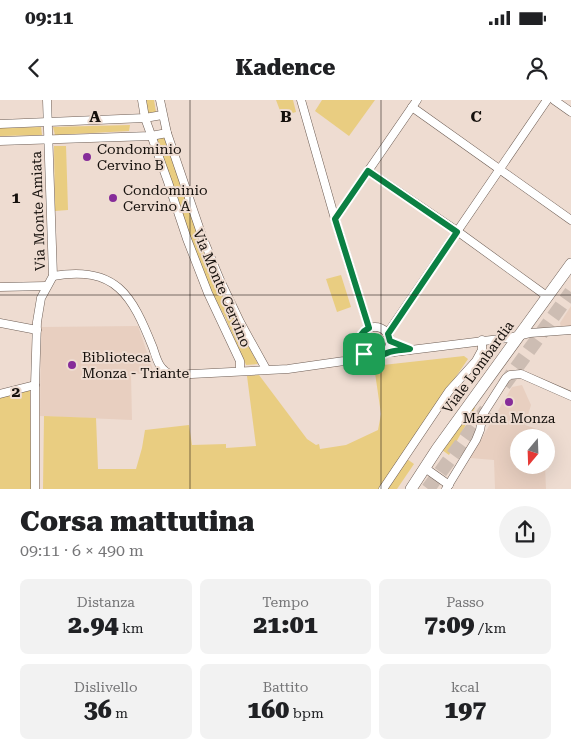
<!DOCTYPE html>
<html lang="it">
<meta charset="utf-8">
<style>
:root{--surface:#fff;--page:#f2f2f2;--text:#202124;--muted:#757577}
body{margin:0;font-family:"Roboto Serif",serif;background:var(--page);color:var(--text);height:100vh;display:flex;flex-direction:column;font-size:19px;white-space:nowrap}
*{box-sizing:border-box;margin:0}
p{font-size:16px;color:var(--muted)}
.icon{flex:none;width:28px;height:28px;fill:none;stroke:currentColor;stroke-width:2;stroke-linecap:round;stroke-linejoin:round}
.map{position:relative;height:389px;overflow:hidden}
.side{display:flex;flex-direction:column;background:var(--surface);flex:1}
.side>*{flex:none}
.needle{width:32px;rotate:199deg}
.buttons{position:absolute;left:510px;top:329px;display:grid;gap:10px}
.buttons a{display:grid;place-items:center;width:45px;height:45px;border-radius:50%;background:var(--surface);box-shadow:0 5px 20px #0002;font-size:25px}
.pin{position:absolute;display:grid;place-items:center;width:42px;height:42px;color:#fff;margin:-21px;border-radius:10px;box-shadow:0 2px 8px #0006}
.round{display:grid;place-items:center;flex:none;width:52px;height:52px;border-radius:26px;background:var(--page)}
.head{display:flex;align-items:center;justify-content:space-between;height:85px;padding:0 20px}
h1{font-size:28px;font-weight:800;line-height:38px}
.figures{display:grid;grid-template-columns:repeat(3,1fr);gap:8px;height:85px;padding:5px 20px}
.figures div{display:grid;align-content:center;border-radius:8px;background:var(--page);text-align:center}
.figures b{font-size:25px;font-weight:800}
.figures small{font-size:14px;font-weight:400}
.figures p{font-size:14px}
.status{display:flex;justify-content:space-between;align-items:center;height:35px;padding:0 25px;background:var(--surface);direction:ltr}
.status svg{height:14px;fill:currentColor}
header{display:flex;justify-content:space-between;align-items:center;height:65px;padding:0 20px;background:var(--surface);font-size:22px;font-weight:800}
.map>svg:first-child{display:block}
</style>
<div class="status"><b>09:11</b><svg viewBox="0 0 49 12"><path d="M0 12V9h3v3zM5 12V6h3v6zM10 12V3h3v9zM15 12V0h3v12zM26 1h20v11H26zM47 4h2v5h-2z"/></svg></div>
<header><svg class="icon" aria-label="back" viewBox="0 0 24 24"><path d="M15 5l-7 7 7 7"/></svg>Kadence<svg class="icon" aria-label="person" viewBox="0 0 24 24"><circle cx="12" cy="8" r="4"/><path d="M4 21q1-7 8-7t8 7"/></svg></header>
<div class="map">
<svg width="571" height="389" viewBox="0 0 571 389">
<rect width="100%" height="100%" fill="#eedcd1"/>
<!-- built -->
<g fill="#e8cfc0">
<path d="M571,206V226L561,227L560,223Z"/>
<path d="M138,226L154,273L131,274L132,320L40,316L41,227Z"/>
<path d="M522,285L531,305L525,325L543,331L544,337L519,338V365H545L546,389H495L494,360L470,358L512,287Z"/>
</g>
<!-- green -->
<g fill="#e9cd81">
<path d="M146,0H154L156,12L148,13Z"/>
<path d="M276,0H293L296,12L282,16Z"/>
<path d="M322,0H375L349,36L315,11Z"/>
<path d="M130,25L129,31L55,35L53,27Z"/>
<path d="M41,27L42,35L0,36V28Z"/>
<path d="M164,37L210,170L224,199L258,264L246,265L225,217L210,190L177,104L157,38Z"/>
<path d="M54,46H66L68,110L55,111Z"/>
<path d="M341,175L351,207L337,212L326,179Z"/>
<path d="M464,256L468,259L379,389H43L44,316L96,318L98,369H136L142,348L145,330L189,325L192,345L226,344V348L256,346L247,276L259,275L307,339L316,345L319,344L320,349L346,345L378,330L381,314L374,266Z"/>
<path d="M30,290L31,389H0V297Z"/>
<path d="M473,306L475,308L449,355L442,350Z"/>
<path d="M407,359L414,364L397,389H387Z"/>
</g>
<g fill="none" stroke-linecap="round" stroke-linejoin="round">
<!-- trunk-tunnel -->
<g stroke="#cdbdb3" stroke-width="14" stroke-dasharray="14 7" stroke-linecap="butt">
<path d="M504,285L571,192"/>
<path d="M428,389L488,307"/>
</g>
<defs>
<g id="minor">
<path d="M142,0L145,18L168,82L187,139L208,193L240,261V271"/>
<path d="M160,0L167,33L202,136L220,180L240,222L266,269"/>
<path d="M301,0L335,119L369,228"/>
<path d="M554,0L571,12"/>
<path d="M412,7L571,120"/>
<path d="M0,24L145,18L162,15"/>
<path d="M0,41L151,36L167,33"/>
<path d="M368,71L457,131L548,197"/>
<path d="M335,119L417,0"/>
<path d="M53,176C116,165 132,195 153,248C157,260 159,270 172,275L288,269L344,261L364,254"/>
<path d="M0,187L46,186"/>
<path d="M0,223L37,230"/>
<circle cx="375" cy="242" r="15"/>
<path d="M387,234L547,0"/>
<path d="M386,253L508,238L530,233L571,230"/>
<path d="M0,294L35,285"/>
<path d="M425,368L449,385"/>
<path d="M35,389V285L37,222L41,198L53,176L47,0"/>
<path d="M383,389L449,291L476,261L482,250V240"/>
<path d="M446,389L476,340L480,330L483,314L506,278L510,275L521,274L571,296"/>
</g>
<path id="secondary" d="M411,389L437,349L571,164"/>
</defs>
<!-- minor casing -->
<use href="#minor" stroke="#6e5e55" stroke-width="9"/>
<!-- secondary casing -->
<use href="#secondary" stroke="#6e5e55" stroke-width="12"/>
<!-- minor -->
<use href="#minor" stroke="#fff" stroke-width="8"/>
<!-- secondary -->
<use href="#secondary" stroke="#fff" stroke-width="11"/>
</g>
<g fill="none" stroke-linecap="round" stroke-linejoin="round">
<defs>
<path id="route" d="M368,71L457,132L388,234L390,241L410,249C403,250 393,250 387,253C383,254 380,257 376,258C368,258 360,252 359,244C358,237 363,231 369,228L335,119Z"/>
</defs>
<!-- route casing -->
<use href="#route" stroke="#fff" stroke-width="10"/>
<!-- route -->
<use href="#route" stroke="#0b8043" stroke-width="6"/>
</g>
<!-- grid -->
<path fill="none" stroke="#15100c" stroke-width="1" stroke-opacity="0.55" d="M190,0V389M381,0V389M0,195H571"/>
<!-- markers -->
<g fill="#862c99" stroke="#eedcd1" stroke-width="2">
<circle cx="87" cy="57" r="5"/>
<circle cx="113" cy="98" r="5"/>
<circle cx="72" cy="265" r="5"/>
<circle cx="509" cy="302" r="5"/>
</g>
<g text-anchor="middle" stroke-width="4" stroke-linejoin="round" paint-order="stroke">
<!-- poi labels -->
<g font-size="14" fill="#15100c" stroke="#eedcd1" text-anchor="start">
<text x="97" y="54">Condominio<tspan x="97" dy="16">Cervino B</tspan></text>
<text x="123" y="95">Condominio<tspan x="123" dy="16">Cervino A</tspan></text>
<text x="82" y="262">Biblioteca<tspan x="82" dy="16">Monza - Triante</tspan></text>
<text x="509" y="323" text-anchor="middle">Mazda Monza</text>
</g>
<!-- street labels -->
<g font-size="14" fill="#15100c" stroke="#eedcd1">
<text transform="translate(38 111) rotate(-92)" y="5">Via Monte Amiata</text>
<text transform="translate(222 188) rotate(67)" y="5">Via Monte Cervino</text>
<text transform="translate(478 267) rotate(-54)" y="5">Viale Lombardia</text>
</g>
</g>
<g font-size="16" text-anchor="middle" font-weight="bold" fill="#15100c" stroke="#eedcd1" stroke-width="4" stroke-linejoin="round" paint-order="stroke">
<text x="95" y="22">A</text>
<text x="286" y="22">B</text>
<text x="476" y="22">C</text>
<text x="16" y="103">1</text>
<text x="16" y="297">2</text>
</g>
</svg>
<div class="buttons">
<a><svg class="needle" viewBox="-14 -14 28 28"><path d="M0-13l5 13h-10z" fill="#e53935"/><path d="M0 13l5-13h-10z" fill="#757577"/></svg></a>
</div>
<div class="pin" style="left:364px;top:254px;background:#1e9e55"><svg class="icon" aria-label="arrive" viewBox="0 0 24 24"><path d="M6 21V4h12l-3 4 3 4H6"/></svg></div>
</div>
<section class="side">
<div class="head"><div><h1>Corsa mattutina</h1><p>09:11 · 6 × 490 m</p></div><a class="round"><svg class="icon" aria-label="share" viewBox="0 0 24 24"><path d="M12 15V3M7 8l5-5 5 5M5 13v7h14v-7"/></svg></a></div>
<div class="figures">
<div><p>Distanza</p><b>2.94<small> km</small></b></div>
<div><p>Tempo</p><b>21:01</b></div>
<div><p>Passo</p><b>7:09<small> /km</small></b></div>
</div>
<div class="figures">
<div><p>Dislivello</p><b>36<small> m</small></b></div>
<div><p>Battito</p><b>160<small> bpm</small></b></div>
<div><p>kcal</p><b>197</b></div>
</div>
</section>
